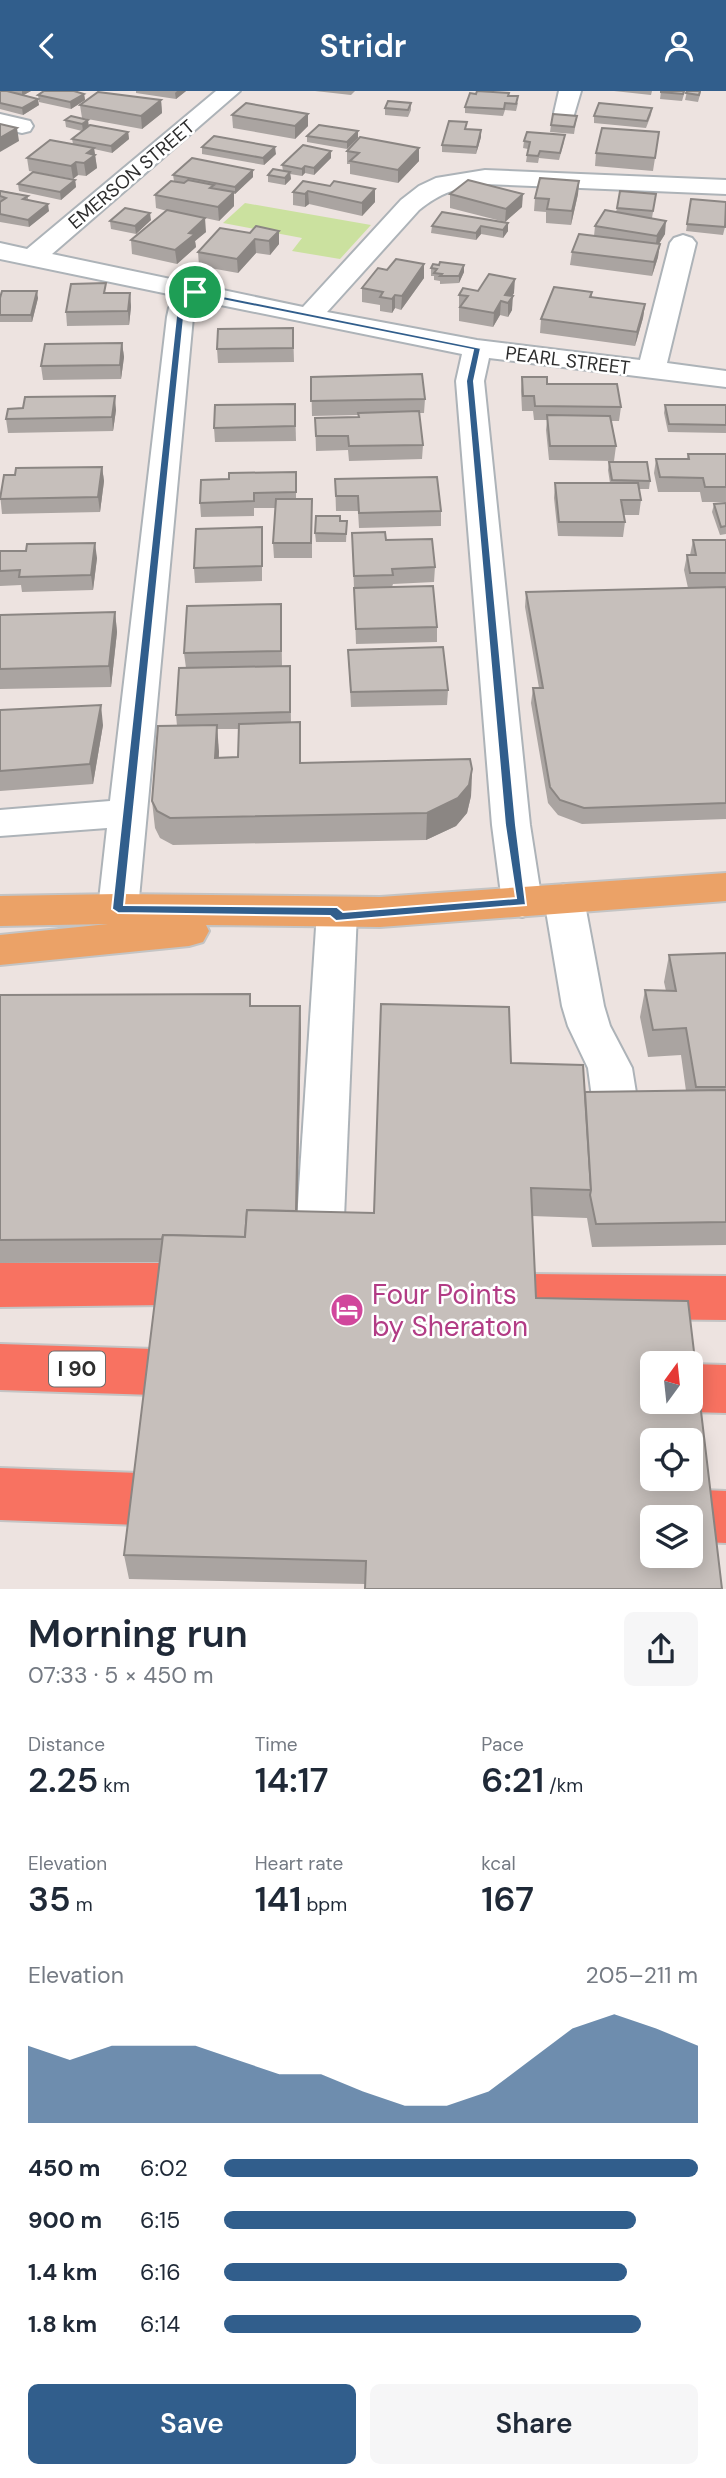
<!DOCTYPE html>
<meta charset="utf-8">
<style>
:root{--surface:#fff;--page:#f6f6f7;--text:#1f2937;--muted:#747a83;--accent:#315e8c}
body{margin:0;font-family:"DM Sans",sans-serif;background:var(--page);color:var(--text);height:100vh;display:flex;flex-direction:column;font-size:26px;white-space:nowrap}
*{box-sizing:border-box;margin:0}
p{font-size:23px;color:var(--muted)}
.icon{flex:none;width:38px;height:38px;fill:none;stroke:currentColor;stroke-width:2;stroke-linecap:round;stroke-linejoin:round}
.map{position:relative;height:1498px;overflow:hidden}
.panel{display:flex;flex-direction:column;background:var(--surface);flex:1}
.panel>*{flex:none}
.needle{width:46px;rotate:15deg}
.buttons{position:absolute;left:640px;top:1260px;display:grid;gap:14px}
.buttons a{display:grid;place-items:center;width:63px;height:63px;border-radius:10px;background:var(--surface);box-shadow:0 4px 18px #0003;font-size:35px}
.pin{position:absolute;display:grid;place-items:center;width:60px;height:60px;color:#fff;margin:-30px;border:4px solid #fff;border-radius:50%;box-shadow:0 2px 7px #0007}
.round{display:grid;place-items:center;flex:none;width:74px;height:74px;border-radius:10px;background:var(--page)}
.overview{display:flex;align-items:center;justify-content:space-between;height:119px;padding:0 28px}
h1{font-size:38px;font-weight:600;line-height:52px}
.stats{display:grid;grid-template-columns:repeat(3,1fr);gap:10px;height:119px;padding:7px 28px}
.stats div{display:grid;align-content:center}
.stats b{font-size:35px;font-weight:600}
.stats small{font-size:19px;font-weight:400}
.stats p{font-size:19px}
.chart{height:196px;padding:14px 28px}
.chart p{display:flex;justify-content:space-between}
.chart svg{width:100%;height:126px;margin-top:7px;fill:var(--accent);opacity:.7}
.cta{display:flex;gap:14px;margin-top:auto;padding:14px 28px}
.cta a{flex:1;height:80px;border-radius:10px;background:var(--accent);color:#fff;font-size:28px;font-weight:600;line-height:80px;text-align:center}
.cta a+a{background:var(--page);color:var(--text)}
ul{padding:0 28px;list-style:none;font-size:23px}
li{display:grid;grid-template-columns:112px 84px 1fr;align-items:center;height:52px}
li i{height:18px;border-radius:9px;background:var(--accent)}
header{display:flex;justify-content:space-between;align-items:center;height:91px;padding:0 28px;background:var(--accent);color:#fff;font-size:32px;font-weight:600}
.map>svg:first-child{display:block}
</style>
<header><svg class="icon" aria-label="back" viewBox="0 0 24 24"><path d="M15 5l-7 7 7 7"/></svg>Stridr<svg class="icon" aria-label="person" viewBox="0 0 24 24"><circle cx="12" cy="8" r="4"/><path d="M4 21q1-7 8-7t8 7"/></svg></header>
<div class="map">
<svg width="726" height="1498" viewBox="0 0 726 1498">
<rect width="100%" height="100%" fill="#ede3e0"/>
<!-- green -->
<path fill="#cbe19f" d="M245,112L371,134L340,168L292,160L302,147L223,132Z"/>
<g fill="none" stroke-linecap="round" stroke-linejoin="round">
<defs>
<g id="minor">
<path d="M216,0H240L52,163L303,216L401,109L419,95L436,87L485,79L726,89V103L485,93C458,96 440,102 419,119L327,221L477,249L640,269L670,152L674,147L683,144L692,147L696,152L667,272L726,280V296L489,267L484,290L530,734L542,811L536,821L522,826L508,821L502,811L492,734L456,290L462,263L201,210L193,226L138,818L132,828L118,833L104,828L98,818L107,737L0,745V719L110,710L167,226L169,217L178,205L0,168V152L27,158Z"/>
<path d="M559,0H581L573,27H557L554,22Z"/>
<path d="M0,23L30,30L33,35L30,40L22,42L0,37Z"/>
<path d="M564,793L578,798L584,808L604,915L610,935L632,977L644,1051L637,1064L621,1070L605,1064L598,1051L588,977L568,935L562,915L544,808L550,798Z"/>
<path d="M337,806L351,811L357,821L342,1174L335,1189L318,1195L301,1189L294,1174L317,821L323,811Z"/>
</g>
<path id="major" d="M726,782V810L380,836L206,834L209,840L203,851L189,855L0,874V844L108,833L0,835V805L118,803L380,806Z"/>
<g id="highway">
<path d="M0,1172H165L182,1178L189,1193L182,1208L165,1214L0,1216Z"/>
<path d="M531,1183L726,1185V1229L531,1227L514,1220L507,1205L514,1190Z"/>
<path d="M0,1253L154,1258L172,1265L179,1281L172,1297L154,1304L0,1299Z"/>
<path d="M691,1273L726,1274V1322L691,1321L673,1314L672,1311H691Z"/>
<path d="M0,1377L139,1382L158,1390L166,1408L158,1426L139,1434L0,1429Z"/>
<path d="M703,1399L726,1400V1452L703,1451L691,1447V1426H677L684,1406Z"/>
</g>
</defs>
<!-- minor casing -->
<use href="#minor" stroke="#adb3b8" stroke-width="4"/>
<!-- major casing -->
<use href="#major" stroke="#c4c4c4" stroke-width="4"/>
<!-- highway casing -->
<use href="#highway" stroke="#c4c4c4" stroke-width="4"/>
<!-- minor -->
<use href="#minor" fill="#fff" fill-rule="evenodd"/>
<!-- major -->
<use href="#major" fill="#eba267" fill-rule="evenodd"/>
<!-- highway -->
<use href="#highway" fill="#f87261" fill-rule="evenodd"/>
</g>
<!-- wall -->
<g fill="#aaa4a1" fill-rule="evenodd">
<path d="M0,0H31L23,4L39,14L23,24L0,18Z"/>
<path d="M136,0H186L176,8L136,2Z"/>
<path d="M315,0H355L351,4Z"/>
<path d="M614,0H660H652L651,4Z"/>
<path d="M661,0H685L682,10L660,8Z"/>
<path d="M687,0H701L698,11L685,9Z"/>
<path d="M84,3L85,9L71,18L39,11L38,4Z"/>
<path d="M509,5L518,12L516,20L505,19L503,25L465,22V16Z"/>
<path d="M161,9L162,22L142,38L82,27L80,14Z"/>
<path d="M411,12V19L408,26L385,24V17Z"/>
<path d="M652,17L651,24L646,37L594,32V25Z"/>
<path d="M308,23V35L295,48L233,37L232,24Z"/>
<path d="M577,25L574,43L550,41L551,34Z"/>
<path d="M65,29L128,41L129,48L112,62L94,58L97,77L86,85L78,84L73,88L29,80L27,67L73,53L72,48L82,40L66,36Z"/>
<path d="M358,40V47L347,58L307,51V45Z"/>
<path d="M659,41L653,80L595,75L596,62Z"/>
<path d="M481,46L476,63L442,61V54Z"/>
<path d="M524,50L564,51L559,69L539,67L538,72L526,71L528,58L523,57Z"/>
<path d="M202,56L276,63L264,74L202,63Z"/>
<path d="M419,57V70L398,92L350,83V73H347V60Z"/>
<path d="M331,67L314,84L305,82L302,85L290,83L291,88L285,94L268,91V84L283,80L282,74Z"/>
<path d="M173,84L253,86L235,103H234V115L219,130L191,124L206,141L195,150L196,156L177,173L132,163L131,149L167,120L156,117L155,104L174,90Z"/>
<path d="M75,89L76,96L61,109L19,100L18,93Z"/>
<path d="M579,90L578,103L571,134L546,132V121L534,120L535,107Z"/>
<path d="M330,95L375,98V111L362,125L309,113L305,116L293,114V101Z"/>
<path d="M0,99L28,105V109L49,120L29,136L0,131Z"/>
<path d="M450,103L522,116L505,131L450,117Z"/>
<path d="M656,103L652,127L665,143L659,153L658,166L652,185L570,174L572,161L594,145L595,135L616,121L617,117Z"/>
<path d="M691,108L725,136L723,144L686,140Z"/>
<path d="M151,129L136,143L111,138L110,130Z"/>
<path d="M508,132V140L503,147L481,143L476,149L431,142L432,135Z"/>
<path d="M279,140V153L270,164L256,162L238,182L199,175L198,161L250,142Z"/>
<path d="M424,173V187L401,219L395,217L392,222L380,220V214L362,211V197L387,179Z"/>
<path d="M439,174H464V181L459,192L440,193V190L434,189V185H431V177Z"/>
<path d="M478,200L514,202L512,205V219L508,226L500,224L493,236L459,230V204Z"/>
<path d="M592,201V207L645,213L643,227L635,255L540,242L541,228Z"/>
<path d="M107,202H130L131,216L129,234L67,235L66,221Z"/>
<path d="M0,207H38L32,231H0Z"/>
<path d="M293,237L294,271L218,272L217,258Z"/>
<path d="M122,252L124,266L121,288L43,289L41,275Z"/>
<path d="M311,286L425,308L424,322H419L423,354L422,368L349,370L348,359L316,360L315,327L358,326V324L312,325Z"/>
<path d="M522,286L621,316L619,330H611L616,355L614,370L549,369L546,339L547,329H534L533,320H522L521,300Z"/>
<path d="M295,313L296,350L215,351L214,337Z"/>
<path d="M665,314H726V342L668,341L664,322Z"/>
<path d="M116,319L113,340L8,342L6,328Z"/>
<path d="M688,363H726V411H702L700,401H658L654,382L656,368H687Z"/>
<path d="M609,371L650,390L649,398H639L641,409L639,424H624L625,431L623,446L558,445L554,407L555,392H610L608,379Z"/>
<path d="M102,376L104,390L100,421L2,423L0,403Z"/>
<path d="M296,381V408L312,423V467H274L273,452L275,417H254V425L201,426L200,412L229,388Z"/>
<path d="M335,388L441,420V435L359,437L358,420H336Z"/>
<path d="M726,412V443L720,444L712,421L714,413Z"/>
<path d="M347,430L346,451H316L315,442Z"/>
<path d="M352,442L386,449L435,476L434,491L393,493L392,496L437,536V551L356,553Z"/>
<path d="M693,449H726V728L582,733L558,724L548,712L531,612L533,597H539L525,516L526,501L688,497L684,479L687,464H690Z"/>
<path d="M262,451V490L195,492L194,477Z"/>
<path d="M0,460L97,467L93,499L22,501L21,494L0,495Z"/>
<path d="M281,513L282,575H290L291,632L301,672L472,678L471,705L467,722L456,735L426,749L173,754L160,747L155,737L152,710L177,635L176,624L186,577L184,562ZM217,638H239L238,666L219,667Z"/>
<path d="M115,521L117,541L111,596L0,598V524Z"/>
<path d="M348,559L448,599L447,614L351,616Z"/>
<path d="M0,619L103,634L93,693L0,700Z"/>
<path d="M726,862V1154L592,1156L587,1127L532,1125L365,1493L129,1488L124,1464L160,1171L0,1172V904L250,903L251,915H300L301,938L297,1120L374,1122L511,972L585,1001L686,1000L681,964L648,966L640,926L645,899L666,900L664,891L669,864Z"/>
</g>
<!-- shaded-wall -->
<g fill="#8b8683">
<path d="M22,0H31L22,5Z"/>
<path d="M177,0H186L176,8L175,2Z"/>
<path d="M84,3L85,9L71,18L70,11Z"/>
<path d="M38,8L39,14L23,24L22,17Z"/>
<path d="M161,9L162,22L142,38L141,25Z"/>
<path d="M308,23V35L295,48V35Z"/>
<path d="M88,29L89,36L83,40L82,33Z"/>
<path d="M17,37L19,50L0,61V47Z"/>
<path d="M481,39V46L476,63L477,56Z"/>
<path d="M358,40V47L347,58V51Z"/>
<path d="M128,41L129,48L112,62L111,55Z"/>
<path d="M275,56L276,63L264,74L263,67Z"/>
<path d="M94,57L97,77L86,85L84,72L87,62Z"/>
<path d="M419,57V70L398,92V79Z"/>
<path d="M331,60V67L314,84V77Z"/>
<path d="M76,71L78,84L73,88L71,75Z"/>
<path d="M305,75V82L302,85V78Z"/>
<path d="M253,79V86L235,103V96Z"/>
<path d="M290,81L291,88L285,94V87Z"/>
<path d="M75,89L76,96L61,109L60,101Z"/>
<path d="M579,90L578,103L571,134L572,120Z"/>
<path d="M375,98V111L362,125V112Z"/>
<path d="M308,100L309,113L305,116V103Z"/>
<path d="M234,101V115L219,130L218,116Z"/>
<path d="M523,103L522,116L505,131L506,118Z"/>
<path d="M48,113L49,120L29,136L28,129Z"/>
<path d="M150,122L151,129L136,143L135,135Z"/>
<path d="M205,127L206,141L195,150L196,156L177,173L175,159L189,142Z"/>
<path d="M666,130L665,143L655,159L657,145Z"/>
<path d="M508,132V140L503,147V139Z"/>
<path d="M481,135V143L476,149V142Z"/>
<path d="M279,140V153L270,164L269,150Z"/>
<path d="M255,148L256,162L238,182L237,168Z"/>
<path d="M660,153L658,166L652,185L654,171Z"/>
<path d="M424,173V187L401,219L402,205Z"/>
<path d="M464,174V181L459,192V185Z"/>
<path d="M515,188L514,202L508,212L505,204Z"/>
<path d="M37,200L38,207L32,231L31,224Z"/>
<path d="M130,202L131,216L129,234L128,220Z"/>
<path d="M395,204V217L392,222V208Z"/>
<path d="M513,205L512,219L508,226V212Z"/>
<path d="M501,210L500,224L493,236L494,222Z"/>
<path d="M645,213L643,227L635,255L637,241Z"/>
<path d="M122,252L124,266L121,288L120,274Z"/>
<path d="M115,305L116,319L113,340L112,326Z"/>
<path d="M102,376L104,390L100,421L98,406Z"/>
<path d="M95,452L97,467L93,499L91,484Z"/>
<path d="M115,521L117,541L111,596L109,575Z"/>
<path d="M101,614L103,634L93,693L90,673Z"/>
<path d="M217,634L219,661L217,694L215,667Z"/>
<path d="M472,678L471,705L467,722L456,735L426,749L427,722Z"/>
<path d="M300,915L301,938L297,1147L296,1124Z"/>
</g>
<!-- building -->
<g fill="#c6bfbb" stroke="#8b8683" stroke-width="2" fill-rule="evenodd">
<path d="M0,0H7L38,8L22,17L0,12Z"/>
<path d="M44,0H74L84,3L70,11L38,4Z"/>
<path d="M477,0L509,2L508,5H518L516,13L505,12L504,18L465,16L470,2L476,3Z"/>
<path d="M661,0H684L683,3L661,1Z"/>
<path d="M687,0H700L699,4L686,2Z"/>
<path d="M98,1L161,9L141,25L80,14Z"/>
<path d="M388,10L411,12L408,19L385,17Z"/>
<path d="M246,12L308,23L295,35L232,24Z"/>
<path d="M599,12L652,17L647,30L594,25Z"/>
<path d="M553,23L577,25L574,36L551,34Z"/>
<path d="M71,25L88,29L82,33L65,29Z"/>
<path d="M449,30L467,31L465,38L481,39L477,56L442,54Z"/>
<path d="M0,33L17,37L0,47Z"/>
<path d="M90,34L128,41L111,55L72,48Z"/>
<path d="M319,34L358,40L347,51L307,45Z"/>
<path d="M602,37L659,41L655,67L596,62Z"/>
<path d="M527,41L565,44L560,62L540,60L538,65L527,64L530,51L524,50Z"/>
<path d="M214,45L275,56L263,67L202,56Z"/>
<path d="M360,46L419,57L398,79L350,70L359,62L347,60Z"/>
<path d="M50,49L94,57L87,62L95,64L84,72L76,71L71,75L27,67Z"/>
<path d="M303,54L331,60L314,77L305,75L302,78L282,74Z"/>
<path d="M192,67L253,79L235,96L173,84Z"/>
<path d="M273,78L290,81L285,87L268,84Z"/>
<path d="M33,81L75,89L60,101L18,93Z"/>
<path d="M540,87L579,90L572,120L547,118L549,108L535,107Z"/>
<path d="M188,89L214,94L210,97L234,101L218,116L155,104L171,90L184,92Z"/>
<path d="M468,89L523,103L506,118L450,103Z"/>
<path d="M303,90L330,95L334,90L375,98L362,112L308,100L305,103L293,101Z"/>
<path d="M0,100L28,105L23,108L48,113L28,129L0,123V111L6,107L0,105Z"/>
<path d="M620,100L656,103L653,120L617,117Z"/>
<path d="M691,108L726,111L725,136L687,133Z"/>
<path d="M125,117L150,122L135,135L110,130Z"/>
<path d="M167,119L205,127L189,142L195,143L175,159L131,149Z"/>
<path d="M605,119L666,130L657,145L595,135Z"/>
<path d="M442,121L508,132L503,139L481,135L476,142L432,135Z"/>
<path d="M256,135L279,140L269,150L255,148L237,168L198,161L220,137L250,142Z"/>
<path d="M579,143L660,153L654,171L572,161Z"/>
<path d="M396,168L424,173L402,205L395,204L392,208L380,206L383,201L362,197L378,177L387,179Z"/>
<path d="M440,171L464,174L459,185H440L442,183L434,182L437,178L431,177L433,173L439,174Z"/>
<path d="M489,183L515,188L505,204L513,205L508,212L501,210L494,222L460,216L468,205L459,204L463,197L478,200Z"/>
<path d="M106,192L104,202H130L128,220L66,221L71,193Z"/>
<path d="M554,196L592,201L590,206L645,213L637,241L541,228Z"/>
<path d="M2,200H37L31,224H0V207Z"/>
<path d="M293,237V257L217,258L218,238Z"/>
<path d="M122,252L120,274L41,275L45,253Z"/>
<path d="M422,283L425,308L311,310V286Z"/>
<path d="M522,286H547V293H617L621,316L535,315L534,305H523Z"/>
<path d="M115,305L112,326L6,328L8,318L23,317L25,306Z"/>
<path d="M295,313V335L214,337L215,314Z"/>
<path d="M665,314H726V334L669,333Z"/>
<path d="M419,320L423,354L349,355L348,345H316L315,327L359,326L358,322Z"/>
<path d="M547,324L610,325L616,355H550Z"/>
<path d="M688,363H726V396H705L703,387L660,386L656,368H689Z"/>
<path d="M609,371H647L650,390L612,389Z"/>
<path d="M102,376L98,406L0,408L4,384H15L16,377Z"/>
<path d="M296,381V401L254,402V410L200,412L201,389L229,388V382Z"/>
<path d="M437,386L441,420L359,422L358,405H336L335,388Z"/>
<path d="M555,392H638L641,409H621L625,431H559Z"/>
<path d="M276,408H312L311,452H273Z"/>
<path d="M726,412V435L721,436L714,413Z"/>
<path d="M316,425H340V430H347L346,443L315,442Z"/>
<path d="M262,436V475L194,477L196,438Z"/>
<path d="M385,441L386,449L432,448L435,476L392,478L393,484L354,485L352,442Z"/>
<path d="M693,449H726V482H690L687,464H696Z"/>
<path d="M95,452L91,484L19,486L20,479L0,480V460H26L27,453Z"/>
<path d="M433,495L437,536L356,538L354,497Z"/>
<path d="M726,496V712L584,717L560,709L550,696L533,597H543L526,501Z"/>
<path d="M281,513V560L184,562L187,515Z"/>
<path d="M115,521L109,575L0,578V524Z"/>
<path d="M443,556L448,599L351,601L348,559Z"/>
<path d="M290,575V621L176,624L179,577Z"/>
<path d="M101,614L90,673L0,680V619Z"/>
<path d="M300,631V672L470,668L472,678L469,694L458,707L427,722L170,727L157,720L152,710L158,635L217,634L215,667L238,666L239,633Z"/>
<path d="M726,862V996H696L686,937L653,939L645,899L676,900L669,864Z"/>
<path d="M250,903V915H300L296,1120L247,1119L245,1146L163,1144L162,1148L0,1149V904Z"/>
<path d="M381,913L509,916L511,972L583,974L591,1099L531,1097L536,1207L688,1210L722,1498H365L366,1470L124,1464L163,1144L245,1146L247,1119L374,1122ZM653,1272H691V1311H653ZM653,1349H691V1388H653ZM653,1426H691V1465H653Z"/>
<path d="M726,999V1131L596,1133L590,1104L591,1099L585,1001Z"/>
</g>
<!-- route -->
<path fill="#315e8c" stroke="#fff" stroke-width="2" fill-rule="evenodd" d="M193,199L481,257L474,290L516,734L526,814L336,830L330,825L118,822L112,818L176,226L179,217ZM197,204L473,259L466,290L505,734L516,807L343,821L337,816L124,814L184,226L186,217Z"/>
<!-- icons -->
<defs>
<symbol id="hotel-disc" viewBox="-11 -11 22 22"><circle r="9.5" fill="#d1479c" stroke="#fff"/><path d="M-6-4.5h1.5V1H6V5H4.5V3h-9V5H-6ZM-4 0a1.8 1.8 0 1 1 3.6 0ZM.5 0V-2.5h3Q6-2.5 6 0Z" fill="#fff"/></symbol>
</defs>
<g fill-rule="evenodd">
<use href="#hotel-disc" x="328" y="1200" width="38" height="38"/>
</g>
<g text-anchor="middle" stroke-width="5" stroke-linejoin="round" paint-order="stroke">
<!-- far-street labels -->
<g font-size="19" fill="#2d2d2d" stroke="#fff">
<text transform="translate(131 83) rotate(-40)" y="7">EMERSON STREET</text>
<text transform="translate(568 269) rotate(7)" y="7">PEARL STREET</text>
</g>
<!-- shield labels -->
<rect fill="#fff" stroke="#6c6c6c" stroke-width="2" x="49" y="1260.5" width="56" height="35" rx="5"/>
<g font-size="21" font-weight="bold" fill="#2d2d2d">
<text x="77" y="1285">I 90</text>
</g>
<!-- near-hotel labels -->
<g font-size="28" fill="#b23c85" stroke="#fff" text-anchor="start">
<text x="372" y="1213">Four Points<tspan x="372" dy="32">by Sheraton</tspan></text>
</g>
</g>
</svg>
<div class="buttons">
<a><svg class="needle" viewBox="-14 -14 28 28"><path d="M0-13l5 13h-10z" fill="#e53935"/><path d="M0 13l5-13h-10z" fill="#747a83"/></svg></a>
<a><svg class="icon" aria-label="locate" viewBox="0 0 24 24"><circle cx="12" cy="12" r="6"/><path d="M12 2v4M12 18v4M2 12h4M18 12h4"/></svg></a>
<a><svg class="icon" aria-label="layers" viewBox="0 0 24 24"><path d="M12 4l9 5-9 5-9-5zM3 14l9 5 9-5"/></svg></a>
</div>
<div class="pin" style="left:195px;top:201px;background:#1e9e55"><svg class="icon" aria-label="arrive" viewBox="0 0 24 24"><path d="M6 21V4h12l-3 4 3 4H6"/></svg></div>
</div>
<section class="panel">
<div class="overview"><div><h1>Morning run</h1><p>07:33 · 5 × 450 m</p></div><a class="round"><svg class="icon" aria-label="share" viewBox="0 0 24 24"><path d="M12 15V3M7 8l5-5 5 5M5 13v7h14v-7"/></svg></a></div>
<div class="stats">
<div><p>Distance</p><b>2.25<small> km</small></b></div>
<div><p>Time</p><b>14:17</b></div>
<div><p>Pace</p><b>6:21<small> /km</small></b></div>
</div>
<div class="stats">
<div><p>Elevation</p><b>35<small> m</small></b></div>
<div><p>Heart rate</p><b>141<small> bpm</small></b></div>
<div><p>kcal</p><b>167</b></div>
</div>
<div class="chart"><p><span>Elevation</span>205–211 m</p>
<svg viewBox="0 0 160 44" preserveAspectRatio="none"><path d="M0 44V17L10 22L20 17L30 17L40 17L50 22L60 27L70 27L80 33L90 38L100 38L110 33L120 22L130 11L140 6L150 11L160 17V44z"/></svg>
</div>
<ul>
<li><b>450 m</b>6:02<i style="width:100%"></i></li>
<li><b>900 m</b>6:15<i style="width:87%"></i></li>
<li><b>1.4 km</b>6:16<i style="width:85%"></i></li>
<li><b>1.8 km</b>6:14<i style="width:88%"></i></li>
</ul>
<div class="cta"><a>Save</a><a>Share</a></div>
</section>
